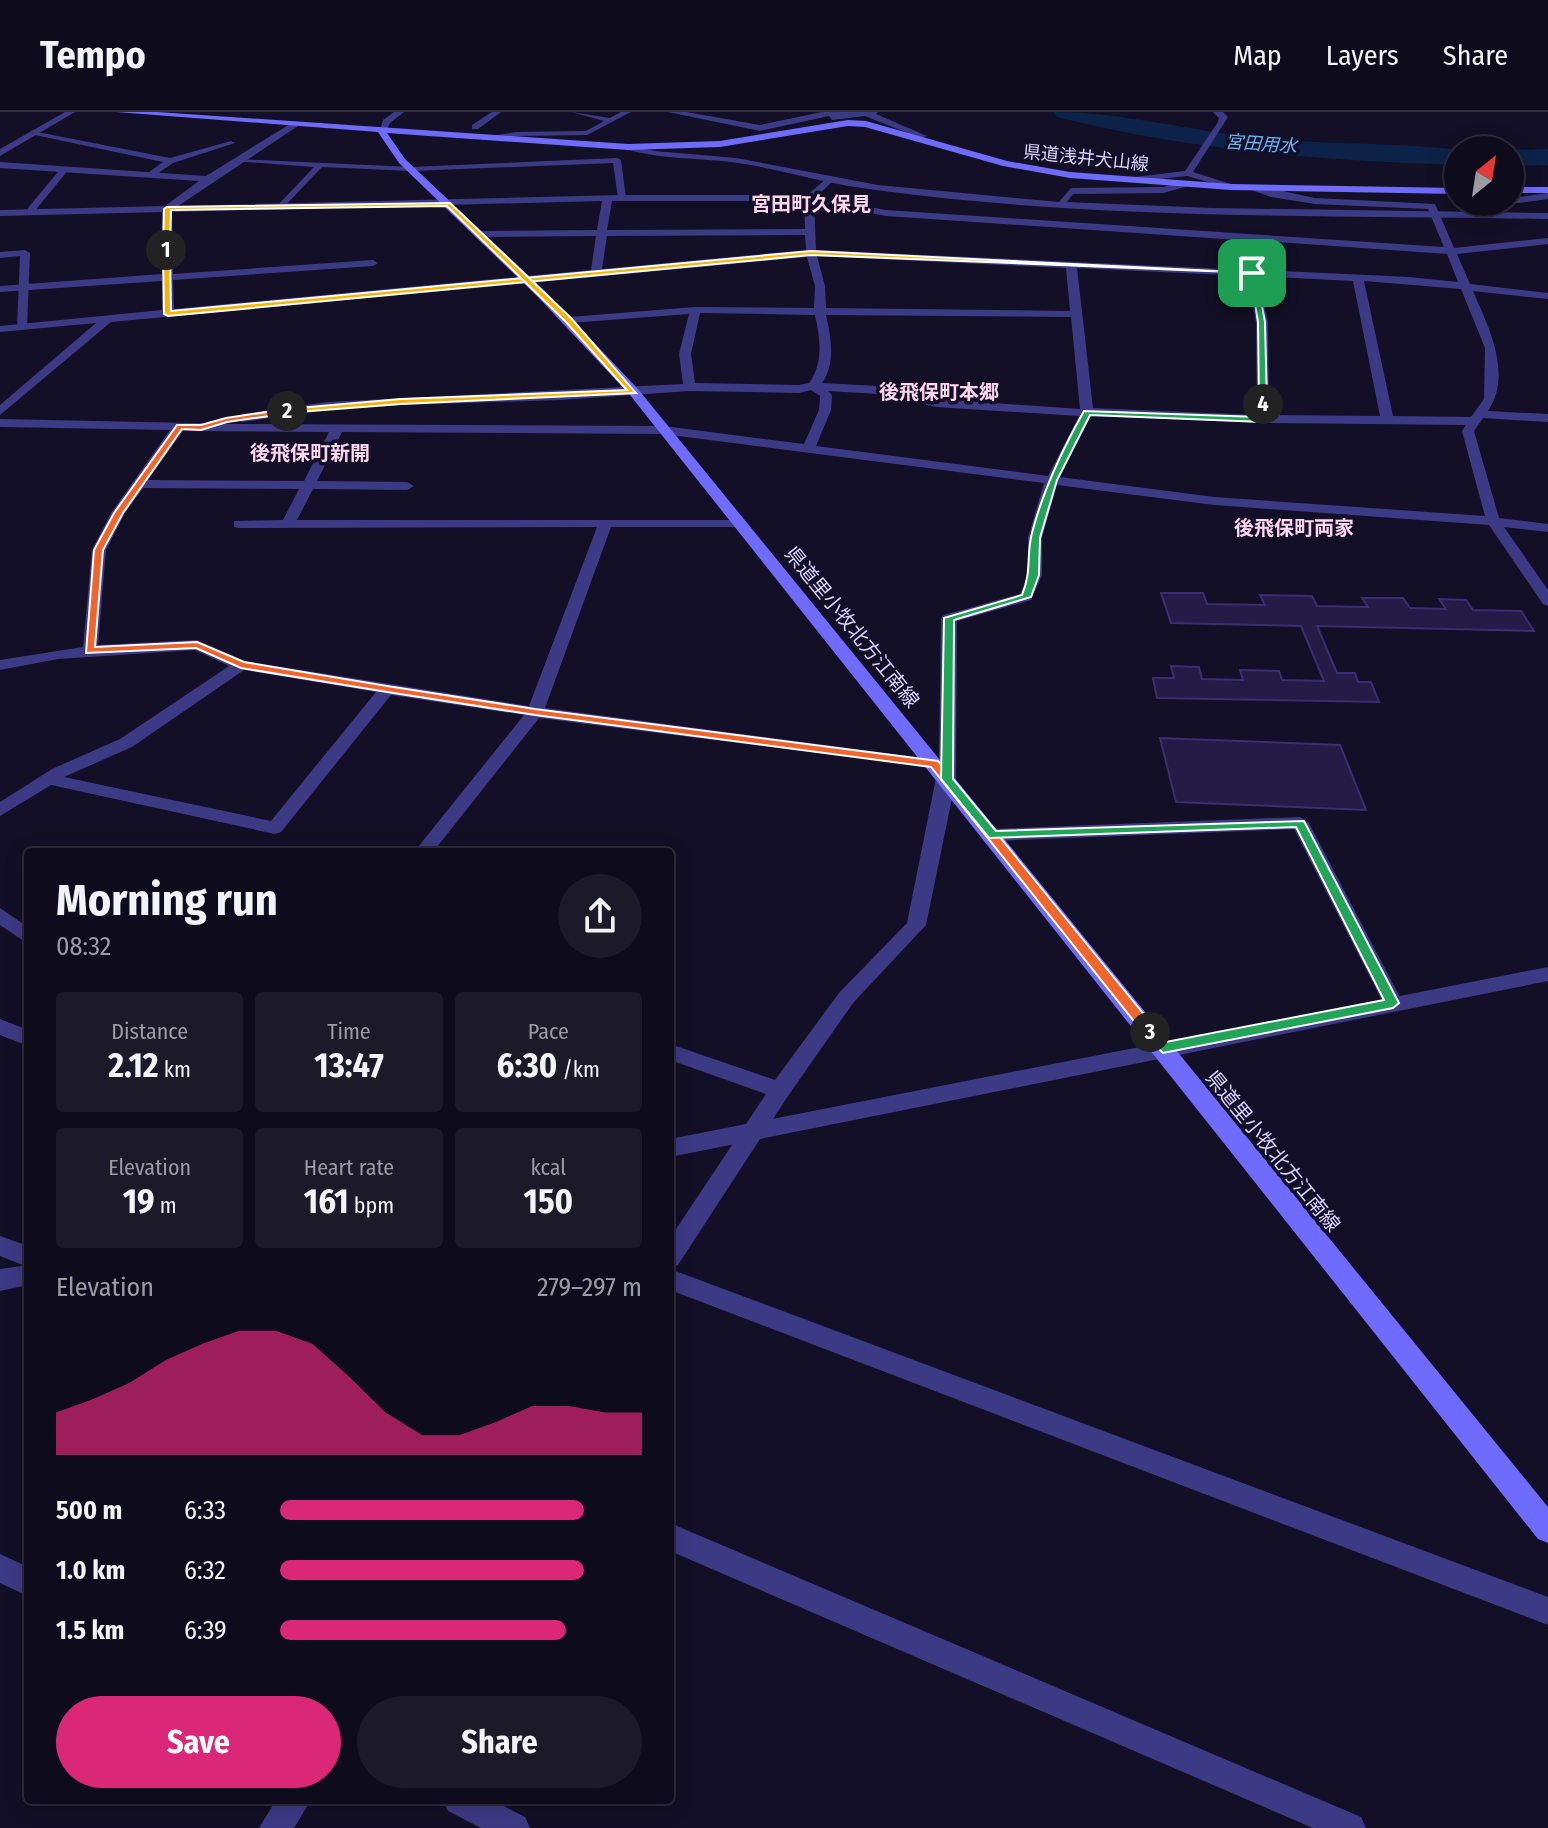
<!DOCTYPE html>
<meta charset="utf-8">
<style>
:root{--surface:#0e0b1c;--page:#1c1929;--text:#f1f3f6;--muted:#9b9ba3;--line:#2e2b3b;--accent:#db2777}
body{margin:0;font-family:"Fira Sans Condensed","Noto Sans JP",sans-serif;background:var(--page);color:var(--text);height:100vh;display:flex;flex-direction:column;font-size:30px;white-space:nowrap}
*{box-sizing:border-box;margin:0}
p{font-size:26px;color:var(--muted)}
.icon{flex:none;width:44px;height:44px;fill:none;stroke:currentColor;stroke-width:2;stroke-linecap:round;stroke-linejoin:round}
.map{position:relative;flex:1;overflow:hidden}
.details{position:absolute;left:24px;top:736px;width:650px;height:956px;display:flex;flex-direction:column;background:var(--surface);border-radius:8px;box-shadow:0 4px 20px #0003,0 0 0 2px var(--line)}
.details>*{flex:none}
.needle{width:52px;rotate:30deg}
.fabs{position:absolute;left:1444px;top:24px;display:grid;gap:16px}
.fabs a{display:grid;place-items:center;width:80px;height:80px;border-radius:50%;background:var(--surface);box-shadow:0 4px 20px #0003,0 0 0 2px var(--line);font-size:40px}
.pin{position:absolute;display:grid;place-items:center;width:68px;height:68px;color:#fff;margin:-34px;border-radius:16px;box-shadow:0 4px 12px #0006}
.km{position:absolute;width:40px;height:40px;margin:-20px;border-radius:50%;background:#222;color:#fff;font-size:22px;line-height:40px;text-align:center}
.round{display:grid;place-items:center;flex:none;width:84px;height:84px;border-radius:42px;background:var(--page)}
.head{display:flex;align-items:center;justify-content:space-between;height:136px;padding:0 32px}
h1{font-size:44px;font-weight:700;line-height:60px}
.figures{display:grid;grid-template-columns:repeat(3,1fr);gap:12px;height:136px;padding:8px 32px}
.figures div{display:grid;align-content:center;border-radius:8px;background:var(--page);text-align:center}
.figures b{font-size:34px;font-weight:700}
.figures small{font-size:22px;font-weight:400}
.figures p{font-size:22px}
.chart{height:224px;padding:16px 32px}
.chart p{display:flex;justify-content:space-between}
.chart svg{width:100%;height:144px;margin-top:8px;fill:var(--accent);opacity:.7}
.cta{display:flex;gap:16px;margin-top:auto;padding:16px 32px}
.cta a{flex:1;height:92px;border-radius:48px;background:var(--accent);color:#fff;font-size:32px;font-weight:700;line-height:92px;text-align:center}
.cta a+a{background:var(--page);color:var(--text)}
ul{padding:0 32px;list-style:none;font-size:26px}
li{display:grid;grid-template-columns:128px 96px 1fr;align-items:center;height:60px}
li i{height:20px;border-radius:10px;background:var(--accent)}
header{display:flex;align-items:center;gap:48px;box-sizing:border-box;height:112px;padding:0 40px;background:var(--surface);border-bottom:2px solid var(--line)}
header strong{font-size:38px}
nav{display:flex;gap:44px;margin-inline-start:auto;font-size:28px}
.map>svg:first-child{display:block}
</style>
<header>
<strong>Tempo</strong>
<nav><a>Map</a><a>Layers</a><a>Share</a></nav>
</header>
<div class="map">
<svg width="1548" height="1716" viewBox="0 0 1548 1716">
<rect width="100%" height="100%" fill="#130f26"/>
<g fill="none" stroke-linecap="round" stroke-linejoin="round">
<!-- river -->
<g fill="#0c2248" fill-rule="evenodd">
<path d="M1053,0C1122,0 1190,19 1259,26C1326,33 1394,30 1460,38H1458V53C1322,49 1189,38 1057,5Z"/>
<path d="M1548,37V53L1510,54V38Z"/>
</g>
</g>
<!-- building -->
<g fill="#241b47" stroke="#3b2d73" stroke-width="2">
<path d="M1161,481H1203L1207,492L1265,493L1260,483L1312,484L1317,494L1368,495L1362,486H1403L1410,496L1446,497L1439,487L1466,488L1473,498L1521,499L1534,519L1317,514L1337,561H1355L1358,570H1371L1379,590L1157,586L1153,566H1174L1171,554L1199,555L1202,567L1243,568L1240,558L1279,559L1282,568L1324,569L1301,514L1171,511Z"/>
<path d="M1160,626L1340,633L1366,698L1176,690Z"/>
</g>
<g fill="none" stroke-linecap="round" stroke-linejoin="round">
<!-- service -->
<g fill="#3d3a85" fill-rule="evenodd">
<path d="M492,0H501L478,17H472V13Z"/>
<path d="M571,0L610,6L621,0H631L587,23L516,24L483,28L479,26L516,20L586,19L604,9Z"/>
<path d="M32,19L170,46L231,29L235,31L173,51L151,66L148,61L163,50L35,23Z"/>
<path d="M628,33L655,39L736,46L878,73L1059,90L1071,76L1163,75L1185,69L1188,74L1163,81L1073,82L1067,90L1212,96L1548,101V107C1324,103 1098,108 876,78C834,73 793,61 751,53C709,45 666,49 625,37Z"/>
<path d="M617,46L621,48L626,86L622,89L618,86L613,51L411,59L322,55L281,98L278,93L314,55L232,49L236,47L411,55Z"/>
<path d="M62,55L69,57L34,100H28V96Z"/>
<path d="M1548,81V87L1510,92L1506,90H1510V86Z"/>
<path d="M25,138L30,141L27,215L22,218L17,215L20,144L0,146V140Z"/>
</g>
<!-- minor -->
<g fill="#3d3a85" fill-rule="evenodd">
<path d="M394,0H404L390,11L385,21H379L383,8Z"/>
<path d="M668,0H686L760,13L822,0H878L876,2L927,24L914,28L915,24L865,4L832,8L829,4L760,19Z"/>
<path d="M1213,0H1223L1228,5L1193,60L1234,73V77L1187,64L1132,70L1135,65L1185,59L1218,10L1219,6Z"/>
<path d="M295,9L298,14L178,94L622,83H807L830,64L835,67L816,85L886,98L1444,135L1428,97L1315,92L1271,85L1252,78L1255,73L1315,86L1435,92L1454,136L1548,126V132L1457,142L1470,172L1548,181V187L1473,179C1488,214 1513,262 1488,299L1548,302V310L1483,306L1474,319L1499,406L1548,412V420L1504,415L1548,478V494L1543,492L1489,413L1214,393L1057,373L1042,426V463L1031,488L957,509L956,667L926,813L853,891L788,984L678,1153L670,1156V1126L766,982L670,948V932L775,968L839,881L907,811L938,656L539,606L433,740H414L524,603L391,583L281,720L275,722L51,673L0,704V690L52,657L120,627L229,554L195,538L58,547L0,558V548L83,535L92,438L111,401L170,318L0,315V307L240,312L663,314L804,332L819,298L820,284L811,278L799,281L689,279L560,288L401,293L328,298L242,310L236,306L242,302L328,290L683,272L679,242L689,202L569,211L563,208L569,205L695,195L814,196L815,174L807,145L111,210L0,303V293L96,211L0,220V214L162,198V169L0,180V174L162,162V100L0,104V98L165,94L199,69L0,56V50L206,64ZM602,89L597,118L479,119L474,122L479,125L596,124L591,158L174,197L173,168L373,154L378,151L373,148L173,162L172,100ZM612,89H804L805,117L607,118ZM814,90L886,104L1253,129L1247,158L816,138ZM805,123L806,138L602,157L607,124ZM1263,129L1447,142L1458,170L1409,165L1258,158ZM817,144L1066,156L1070,199L826,196L825,174ZM1077,156L1247,164L1256,210L1257,303L1093,296ZM1258,164L1353,169L1380,304L1269,303L1268,210ZM1364,169L1461,177L1485,236L1484,287L1471,305L1393,304ZM700,201L815,203C820,226 824,251 809,271L799,273L695,271L691,242ZM826,203L1071,205L1080,297L936,287L878,274L822,271C836,252 831,225 826,203ZM828,279L878,282L936,295L1079,304L1048,364L816,334L831,298L832,283ZM1091,304L1263,311L1466,313L1462,319L1485,404L1214,385L1060,365ZM183,319L329,320L304,369L148,368ZM342,320L663,322L1044,371L1028,426V463L1020,482L944,503L941,506L939,648L545,596L611,415H738L745,411L743,408H297L313,377L407,378L414,374L407,370L317,369ZM143,376L299,377L283,408L234,409V415L239,416L597,415L529,594L245,549L197,528L98,533L106,438L125,401ZM244,558L376,580L271,709L64,665L132,635Z"/>
<path d="M1300,705L1309,711L1403,891L1400,896H1386L1294,717L993,729L984,723L993,717Z"/>
<path d="M0,796L28,815V832L0,813Z"/>
<path d="M0,907L28,918V934L0,923Z"/>
<path d="M0,1124L28,1134V1155L0,1144Z"/>
<path d="M670,1157L1548,1485V1513L670,1178Z"/>
<path d="M670,1411L1361,1705L1366,1716H1313L670,1439Z"/>
<path d="M0,1442L28,1455V1484L0,1471Z"/>
<path d="M276,1688H311L294,1716H259Z"/>
<path d="M443,1688H492L525,1705L530,1716H481L448,1699Z"/>
</g>
<!-- tertiary -->
<g fill="#3d3a85" fill-rule="evenodd">
<path d="M65,0H75L0,44V37Z"/>
<path d="M1548,855V869L670,1045V1027Z"/>
<path d="M28,1153V1173L0,1179V1157Z"/>
</g>
<!-- secondary -->
<g fill="#6f6bff" fill-rule="evenodd">
<path d="M116,0H157L628,32L720,29L848,8L866,9L1007,49L1070,60L1231,72L1458,76V82L1231,78L1070,66L1003,54L865,15L848,14L720,35L628,38L387,21L405,47L547,181L638,277L1548,1395V1431L1538,1427L630,283L539,186L399,51L378,20Z"/>
<rect x="1510" y="75" width="38" height="6"/>
</g>
</g>
<!-- split-1 -->
<path fill="#f5b400" stroke="#fff" stroke-width="2" d="M166,136L170,138L171,199L811,139L1256,161L811,143L168,204L164,202L163,138Z"/>
<!-- split-2 -->
<path fill="#f5b400" stroke="#fff" stroke-width="2" d="M450,91L571,206L636,281L401,292L284,301L287,297L401,287L627,278L566,210L447,94L171,98L170,138H163L164,97L167,95Z"/>
<!-- split-3 -->
<path fill="#f0652b" stroke="#fff" stroke-width="2" d="M287,297L290,301L227,310L201,318L182,317L123,401L103,438L95,535L197,530L244,550L387,574L535,597L938,649L1155,916V923H1145L931,655L535,603L387,580L241,556L196,536L86,541L94,438L114,401L177,313H201L226,306Z"/>
<!-- split-4 -->
<path fill="#22a559" stroke="#fff" stroke-width="2" d="M1263,289L1267,292V307L1263,310L1090,303L1057,368L1040,426L1039,463L1031,485L954,508L953,667L996,719L1304,709L1399,891L1393,896L1163,941L1145,923V916H1155L1166,930L1384,888L1296,715L989,726L941,667L944,506L1022,483C1032,459 1026,443 1032,421C1043,378 1062,338 1084,299L1259,305V292Z"/>
<!-- split-5 -->
<path fill="#22a559" stroke="#fff" stroke-width="2" d="M1250,160L1256,161L1265,210L1267,292L1263,294L1259,292L1258,210Z"/>
<g text-anchor="middle" stroke-width="7" stroke-linejoin="round" paint-order="stroke">
<!-- far-water labels -->
<g font-size="18" font-style="italic" fill="#62b6ff" stroke="#130f26">
<text transform="translate(1261 32) rotate(4)" y="6">宮田用水</text>
</g>
<!-- far-street labels -->
<g font-size="18" fill="#d9d4ff" stroke="#130f26">
<text transform="translate(1086 46) rotate(6)" y="6">県道浅井犬山線</text>
</g>
<!-- far-quarter labels -->
<g font-size="20" font-weight="bold" fill="#ffd6f0" stroke="#130f26">
<text x="811" y="99">宮田町久保見</text>
<text x="939" y="287">後飛保町本郷</text>
<text x="310" y="348">後飛保町新開</text>
<text x="1294" y="423">後飛保町両家</text>
</g>
<!-- street labels -->
<g font-size="20" fill="#d9d4ff" stroke="#130f26">
<text transform="translate(852 515) rotate(51)" y="7">県道里小牧北方江南線</text>
<text transform="translate(1273 1039) rotate(51)" y="7">県道里小牧北方江南線</text>
</g>
</g>
</svg>
<div class="fabs">
<a><svg class="needle" viewBox="-14 -14 28 28"><path d="M0-13l5 13h-10z" fill="#e53935"/><path d="M0 13l5-13h-10z" fill="#9b9ba3"/></svg></a>
</div>
<div class="pin" style="left:1252px;top:161px;background:#1e9e55"><svg class="icon" aria-label="arrive" viewBox="0 0 24 24"><path d="M6 21V4h12l-3 4 3 4H6"/></svg></div>
<b class="km" style="left:166px;top:138px">1</b>
<b class="km" style="left:287px;top:299px">2</b>
<b class="km" style="left:1150px;top:920px">3</b>
<b class="km" style="left:1263px;top:292px">4</b>
<section class="details">
<div class="head"><div><h1>Morning run</h1><p>08:32</p></div><a class="round"><svg class="icon" aria-label="share" viewBox="0 0 24 24"><path d="M12 15V3M7 8l5-5 5 5M5 13v7h14v-7"/></svg></a></div>
<div class="figures">
<div><p>Distance</p><b>2.12<small> km</small></b></div>
<div><p>Time</p><b>13:47</b></div>
<div><p>Pace</p><b>6:30<small> /km</small></b></div>
</div>
<div class="figures">
<div><p>Elevation</p><b>19<small> m</small></b></div>
<div><p>Heart rate</p><b>161<small> bpm</small></b></div>
<div><p>kcal</p><b>150</b></div>
</div>
<div class="chart"><p><span>Elevation</span>279–297 m</p>
<svg viewBox="0 0 160 44" preserveAspectRatio="none"><path d="M0 44V31L10 27L20 22L30 15L40 10L50 6L60 6L70 10L80 20L90 31L100 38L110 38L120 34L130 29L140 29L150 31L160 31V44z"/></svg>
</div>
<ul>
<li><b>500 m</b>6:33<i style="width:84%"></i></li>
<li><b>1.0 km</b>6:32<i style="width:84%"></i></li>
<li><b>1.5 km</b>6:39<i style="width:79%"></i></li>
</ul>
<div class="cta"><a>Save</a><a>Share</a></div>
</section>
</div>
